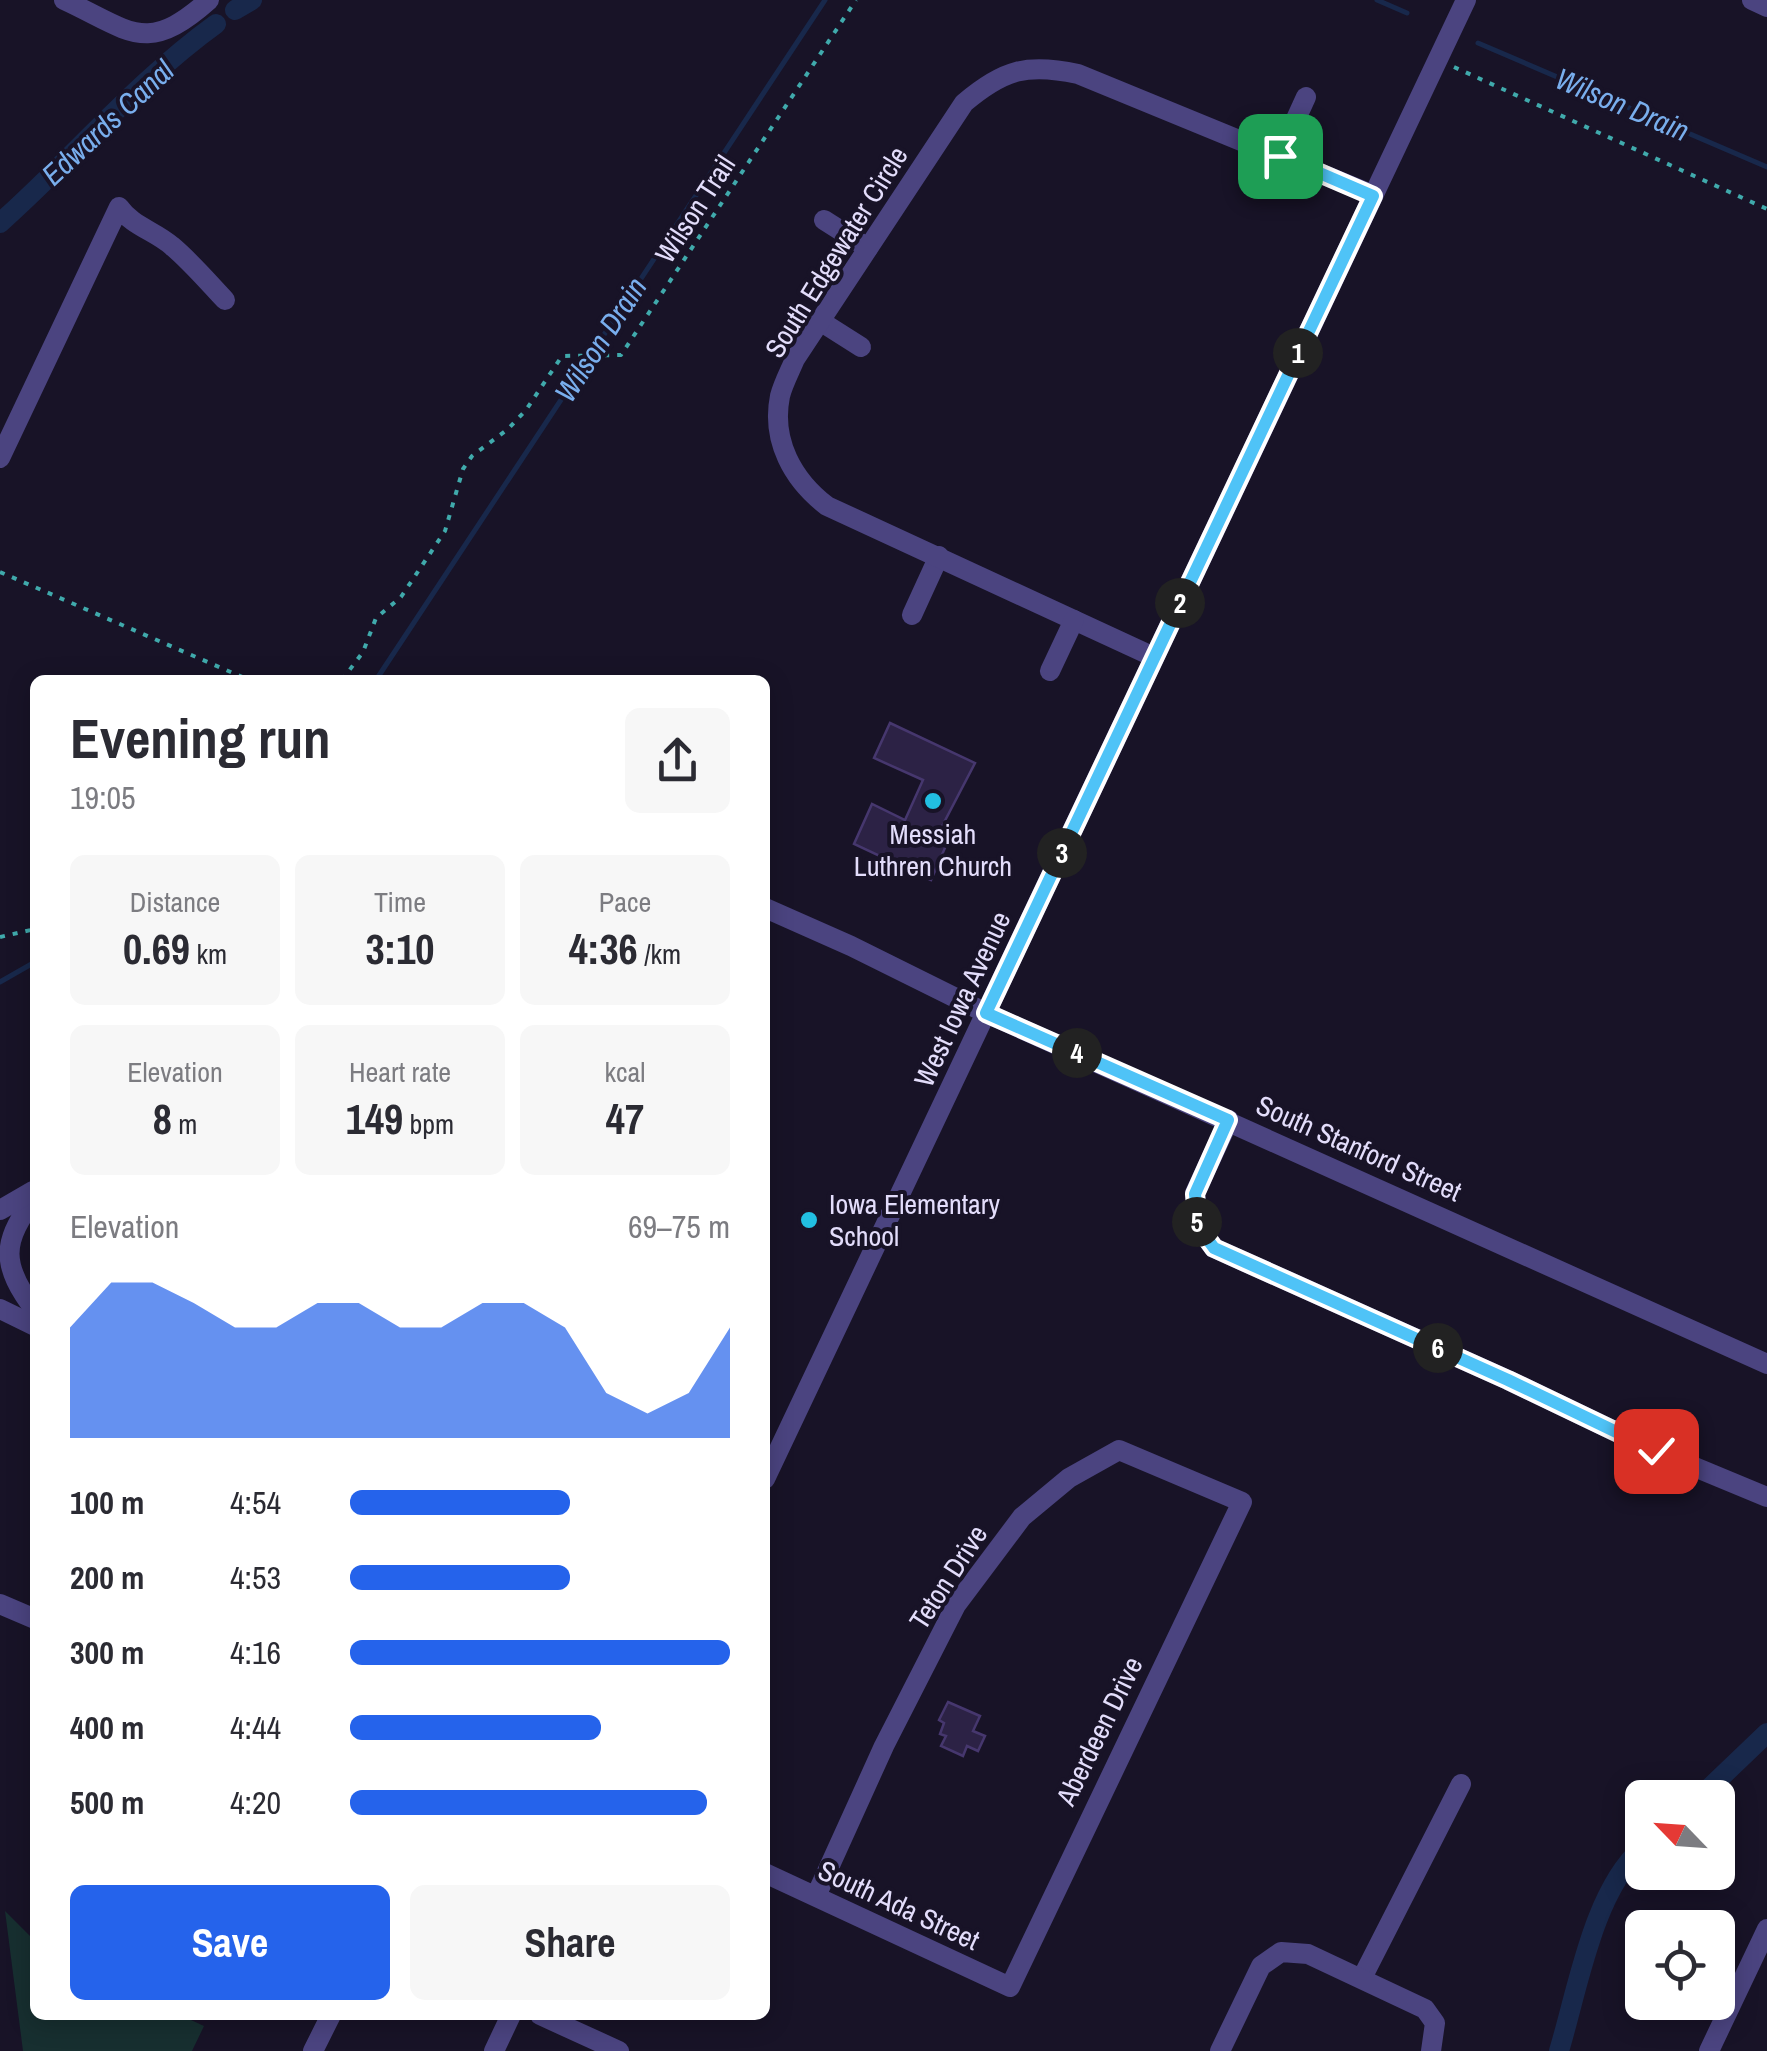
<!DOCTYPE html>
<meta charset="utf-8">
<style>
:root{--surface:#fff;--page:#f7f7f7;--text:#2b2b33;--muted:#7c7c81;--accent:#2563eb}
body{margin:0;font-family:"Archivo Narrow",sans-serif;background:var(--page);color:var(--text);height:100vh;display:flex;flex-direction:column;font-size:38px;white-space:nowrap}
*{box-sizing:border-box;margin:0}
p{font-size:32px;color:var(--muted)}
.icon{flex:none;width:55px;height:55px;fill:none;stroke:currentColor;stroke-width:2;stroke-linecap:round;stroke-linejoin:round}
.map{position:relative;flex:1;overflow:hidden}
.side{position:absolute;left:30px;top:675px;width:740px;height:1345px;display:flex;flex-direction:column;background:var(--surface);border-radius:15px;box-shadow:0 5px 25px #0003}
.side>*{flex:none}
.needle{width:65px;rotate:295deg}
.controls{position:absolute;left:1625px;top:1780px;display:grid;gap:20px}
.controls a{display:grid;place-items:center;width:110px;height:110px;border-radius:15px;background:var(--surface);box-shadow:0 5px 25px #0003;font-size:50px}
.pin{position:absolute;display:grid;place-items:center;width:85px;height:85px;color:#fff;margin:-42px;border-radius:20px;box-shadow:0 5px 15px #0006}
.km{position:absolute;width:50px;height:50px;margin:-25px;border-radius:50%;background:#222;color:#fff;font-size:28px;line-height:50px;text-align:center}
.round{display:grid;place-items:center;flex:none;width:105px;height:105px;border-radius:15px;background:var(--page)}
.headline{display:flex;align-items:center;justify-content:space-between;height:170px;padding:0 40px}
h1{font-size:55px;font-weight:700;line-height:75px}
.stats{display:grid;grid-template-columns:repeat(3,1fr);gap:15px;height:170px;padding:10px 40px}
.stats div{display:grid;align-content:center;border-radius:15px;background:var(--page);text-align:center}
.stats b{font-size:42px;font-weight:700}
.stats small{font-size:28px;font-weight:400}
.stats p{font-size:28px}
.chart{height:280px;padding:20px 40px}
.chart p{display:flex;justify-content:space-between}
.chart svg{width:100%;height:180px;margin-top:10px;fill:var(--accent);opacity:.7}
.button{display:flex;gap:20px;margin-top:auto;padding:20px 40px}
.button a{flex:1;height:115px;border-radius:15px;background:var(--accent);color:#fff;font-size:40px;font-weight:700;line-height:115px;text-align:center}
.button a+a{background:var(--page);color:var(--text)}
ul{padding:0 40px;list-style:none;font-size:32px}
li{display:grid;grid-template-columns:160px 120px 1fr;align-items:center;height:75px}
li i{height:25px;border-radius:12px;background:var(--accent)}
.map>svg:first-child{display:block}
</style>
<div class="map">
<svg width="1767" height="2051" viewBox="0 0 1767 2051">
<rect width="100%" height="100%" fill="#181327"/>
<!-- green -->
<path fill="#172f30" d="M5,1911L35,1941V2015H180L204,2026L192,2051H23Z"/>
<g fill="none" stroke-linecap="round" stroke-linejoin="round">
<!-- stream -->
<g stroke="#18284b" stroke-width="5">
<path d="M1377,0L1407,13"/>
<path d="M1478,43L1767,167"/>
<path d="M376,680L825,0"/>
<path d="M0,982L35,962"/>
</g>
<!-- canal -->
<g stroke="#18284b" stroke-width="20">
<path d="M235,10L252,0"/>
<path d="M0,223C73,158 137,81 216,24"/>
<path d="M1699,1798L1767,1733"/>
<path d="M1559,2051C1578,1988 1593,1892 1642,1848"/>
</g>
</g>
<!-- building -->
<g fill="#2c2245" stroke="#46376e" stroke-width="2.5">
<path d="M890,723L975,763L937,836L948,841L931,880L854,844L872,804L905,820L923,780L874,758Z"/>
<path d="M948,1702L980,1716L973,1731L985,1736L978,1751L967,1746L963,1756L941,1746L946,1736L940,1734L944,1723L939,1720Z"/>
</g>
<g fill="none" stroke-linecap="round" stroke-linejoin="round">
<!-- path -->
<g stroke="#40aaac" stroke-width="4" stroke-dasharray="5 8" stroke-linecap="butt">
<path d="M1454,67L1767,209"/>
<path d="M0,572L249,680"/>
<path d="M342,680L363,652L376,618L401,597L445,531L463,469L472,456L508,429L526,410L562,356L621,355L856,0"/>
<path d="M0,937L35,929"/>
</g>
<!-- minor -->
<g stroke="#4b4480" stroke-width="20">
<path d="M64,0C131,31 146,56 209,0"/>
<path d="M1752,0L1767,7"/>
<path d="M1279,156L1306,97"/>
<path d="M824,220L868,248"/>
<path d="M820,321L861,347"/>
<path d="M0,458L119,207C132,226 155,231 172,246C191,262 208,282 225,300"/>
<path d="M912,615L939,556"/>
<path d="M1154,657L827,506C793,480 771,441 780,396C783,384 790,371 795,359L964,103C1004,69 1028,63 1078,74L1373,195"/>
<path d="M1050,671L1074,620"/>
<path d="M765,908L851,946L986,1013L1767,1364"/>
<path d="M1229,1120L1195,1193L1198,1226L1214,1248L1508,1380L1656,1451L1767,1497"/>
<path d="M35,1199C0,1241 2,1267 35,1310"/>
<path d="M0,1210L33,1191"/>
<path d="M0,1309L35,1326"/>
<path d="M765,1479L1466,0"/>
<path d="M0,1604L35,1619"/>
<path d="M765,1873L1010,1987L1242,1502L1119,1450L1069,1478L1022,1517L956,1605L884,1746L816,1896"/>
<path d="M1362,1978L1461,1784"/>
<path d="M540,2015L619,2051"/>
<path d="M313,2051L331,2015"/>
<path d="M494,2051L511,2015"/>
<path d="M1220,2051L1261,1966L1281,1952L1308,1954L1425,2009L1435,2023L1431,2051"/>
<path d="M1709,2051L1767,1929"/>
</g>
</g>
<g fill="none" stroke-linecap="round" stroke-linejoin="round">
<defs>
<path id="route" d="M1280,156L1373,196L986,1013L1228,1120L1195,1194L1198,1226L1214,1248L1508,1380L1656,1451"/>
</defs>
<!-- route casing -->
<use href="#route" stroke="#fff" stroke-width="20"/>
<!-- route -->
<use href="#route" stroke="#4fc3f7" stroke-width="12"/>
</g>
<!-- markers -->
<g fill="#22bfe2" stroke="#181327" stroke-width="4">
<circle cx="933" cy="801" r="10"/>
<circle cx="809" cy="1220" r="10"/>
</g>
<g text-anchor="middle" stroke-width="8" stroke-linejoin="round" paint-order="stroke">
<!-- street labels -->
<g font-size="28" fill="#e3ddfb" stroke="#181327">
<text transform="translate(695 209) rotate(-57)" y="10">Wilson Trail</text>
<text transform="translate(836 252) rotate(-58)" y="10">South Edgewater Circle</text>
<text transform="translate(962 999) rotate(-65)" y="10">West Iowa Avenue</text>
<text transform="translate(1359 1148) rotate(24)" y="10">South Stanford Street</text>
<text transform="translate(948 1577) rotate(-57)" y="10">Teton Drive</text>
<text transform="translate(1099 1731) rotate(-64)" y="10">Aberdeen Drive</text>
<text transform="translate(899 1905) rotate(25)" y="10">South Ada Street</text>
</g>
<!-- poi labels -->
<g font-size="28" fill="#e3ddfb" stroke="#181327">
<text x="933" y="844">Messiah<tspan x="933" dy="32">Luthren Church</tspan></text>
<text x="829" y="1214" text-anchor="start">Iowa Elementary<tspan x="829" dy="32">School</tspan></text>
</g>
<!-- water labels -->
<g font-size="30" font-style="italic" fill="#79aeed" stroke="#181327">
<text transform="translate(1622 105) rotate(23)" y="10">Wilson Drain</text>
<text transform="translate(108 123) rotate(-43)" y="10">Edwards Canal</text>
<text transform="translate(601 340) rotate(-57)" y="10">Wilson Drain</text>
</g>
</g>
</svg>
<div class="controls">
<a><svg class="needle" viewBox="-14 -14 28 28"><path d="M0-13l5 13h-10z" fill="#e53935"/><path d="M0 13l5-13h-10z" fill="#7c7c81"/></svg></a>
<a><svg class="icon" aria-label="locate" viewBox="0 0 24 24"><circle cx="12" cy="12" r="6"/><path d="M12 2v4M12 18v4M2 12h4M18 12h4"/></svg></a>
</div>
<div class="pin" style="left:1280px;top:156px;background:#1e9e55"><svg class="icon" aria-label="arrive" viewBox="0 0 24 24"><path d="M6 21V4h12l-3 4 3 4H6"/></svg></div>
<div class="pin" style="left:1656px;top:1451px;background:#d93025"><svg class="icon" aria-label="check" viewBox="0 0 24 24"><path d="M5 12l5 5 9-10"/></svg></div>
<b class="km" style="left:1298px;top:353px">1</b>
<b class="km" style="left:1180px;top:603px">2</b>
<b class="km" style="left:1062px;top:853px">3</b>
<b class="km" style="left:1077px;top:1053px">4</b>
<b class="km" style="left:1197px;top:1222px">5</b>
<b class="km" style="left:1438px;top:1348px">6</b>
<section class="side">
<div class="headline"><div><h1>Evening run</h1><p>19:05</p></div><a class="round"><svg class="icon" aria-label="share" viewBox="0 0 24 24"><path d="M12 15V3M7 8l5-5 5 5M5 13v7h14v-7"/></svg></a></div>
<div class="stats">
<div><p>Distance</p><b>0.69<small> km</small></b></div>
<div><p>Time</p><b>3:10</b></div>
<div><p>Pace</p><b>4:36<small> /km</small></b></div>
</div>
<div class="stats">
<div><p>Elevation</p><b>8<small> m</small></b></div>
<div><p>Heart rate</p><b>149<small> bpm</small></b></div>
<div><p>kcal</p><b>47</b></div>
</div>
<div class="chart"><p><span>Elevation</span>69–75 m</p>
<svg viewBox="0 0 160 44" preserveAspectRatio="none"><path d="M0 44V17L10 6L20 6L30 11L40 17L50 17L60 11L70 11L80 17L90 17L100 11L110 11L120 17L130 33L140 38L150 33L160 17V44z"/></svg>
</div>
<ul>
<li><b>100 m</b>4:54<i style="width:58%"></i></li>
<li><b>200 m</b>4:53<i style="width:58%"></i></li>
<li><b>300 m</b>4:16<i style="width:100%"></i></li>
<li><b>400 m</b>4:44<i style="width:66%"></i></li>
<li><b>500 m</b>4:20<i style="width:94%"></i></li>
</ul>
<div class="button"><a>Save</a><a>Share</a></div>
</section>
</div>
